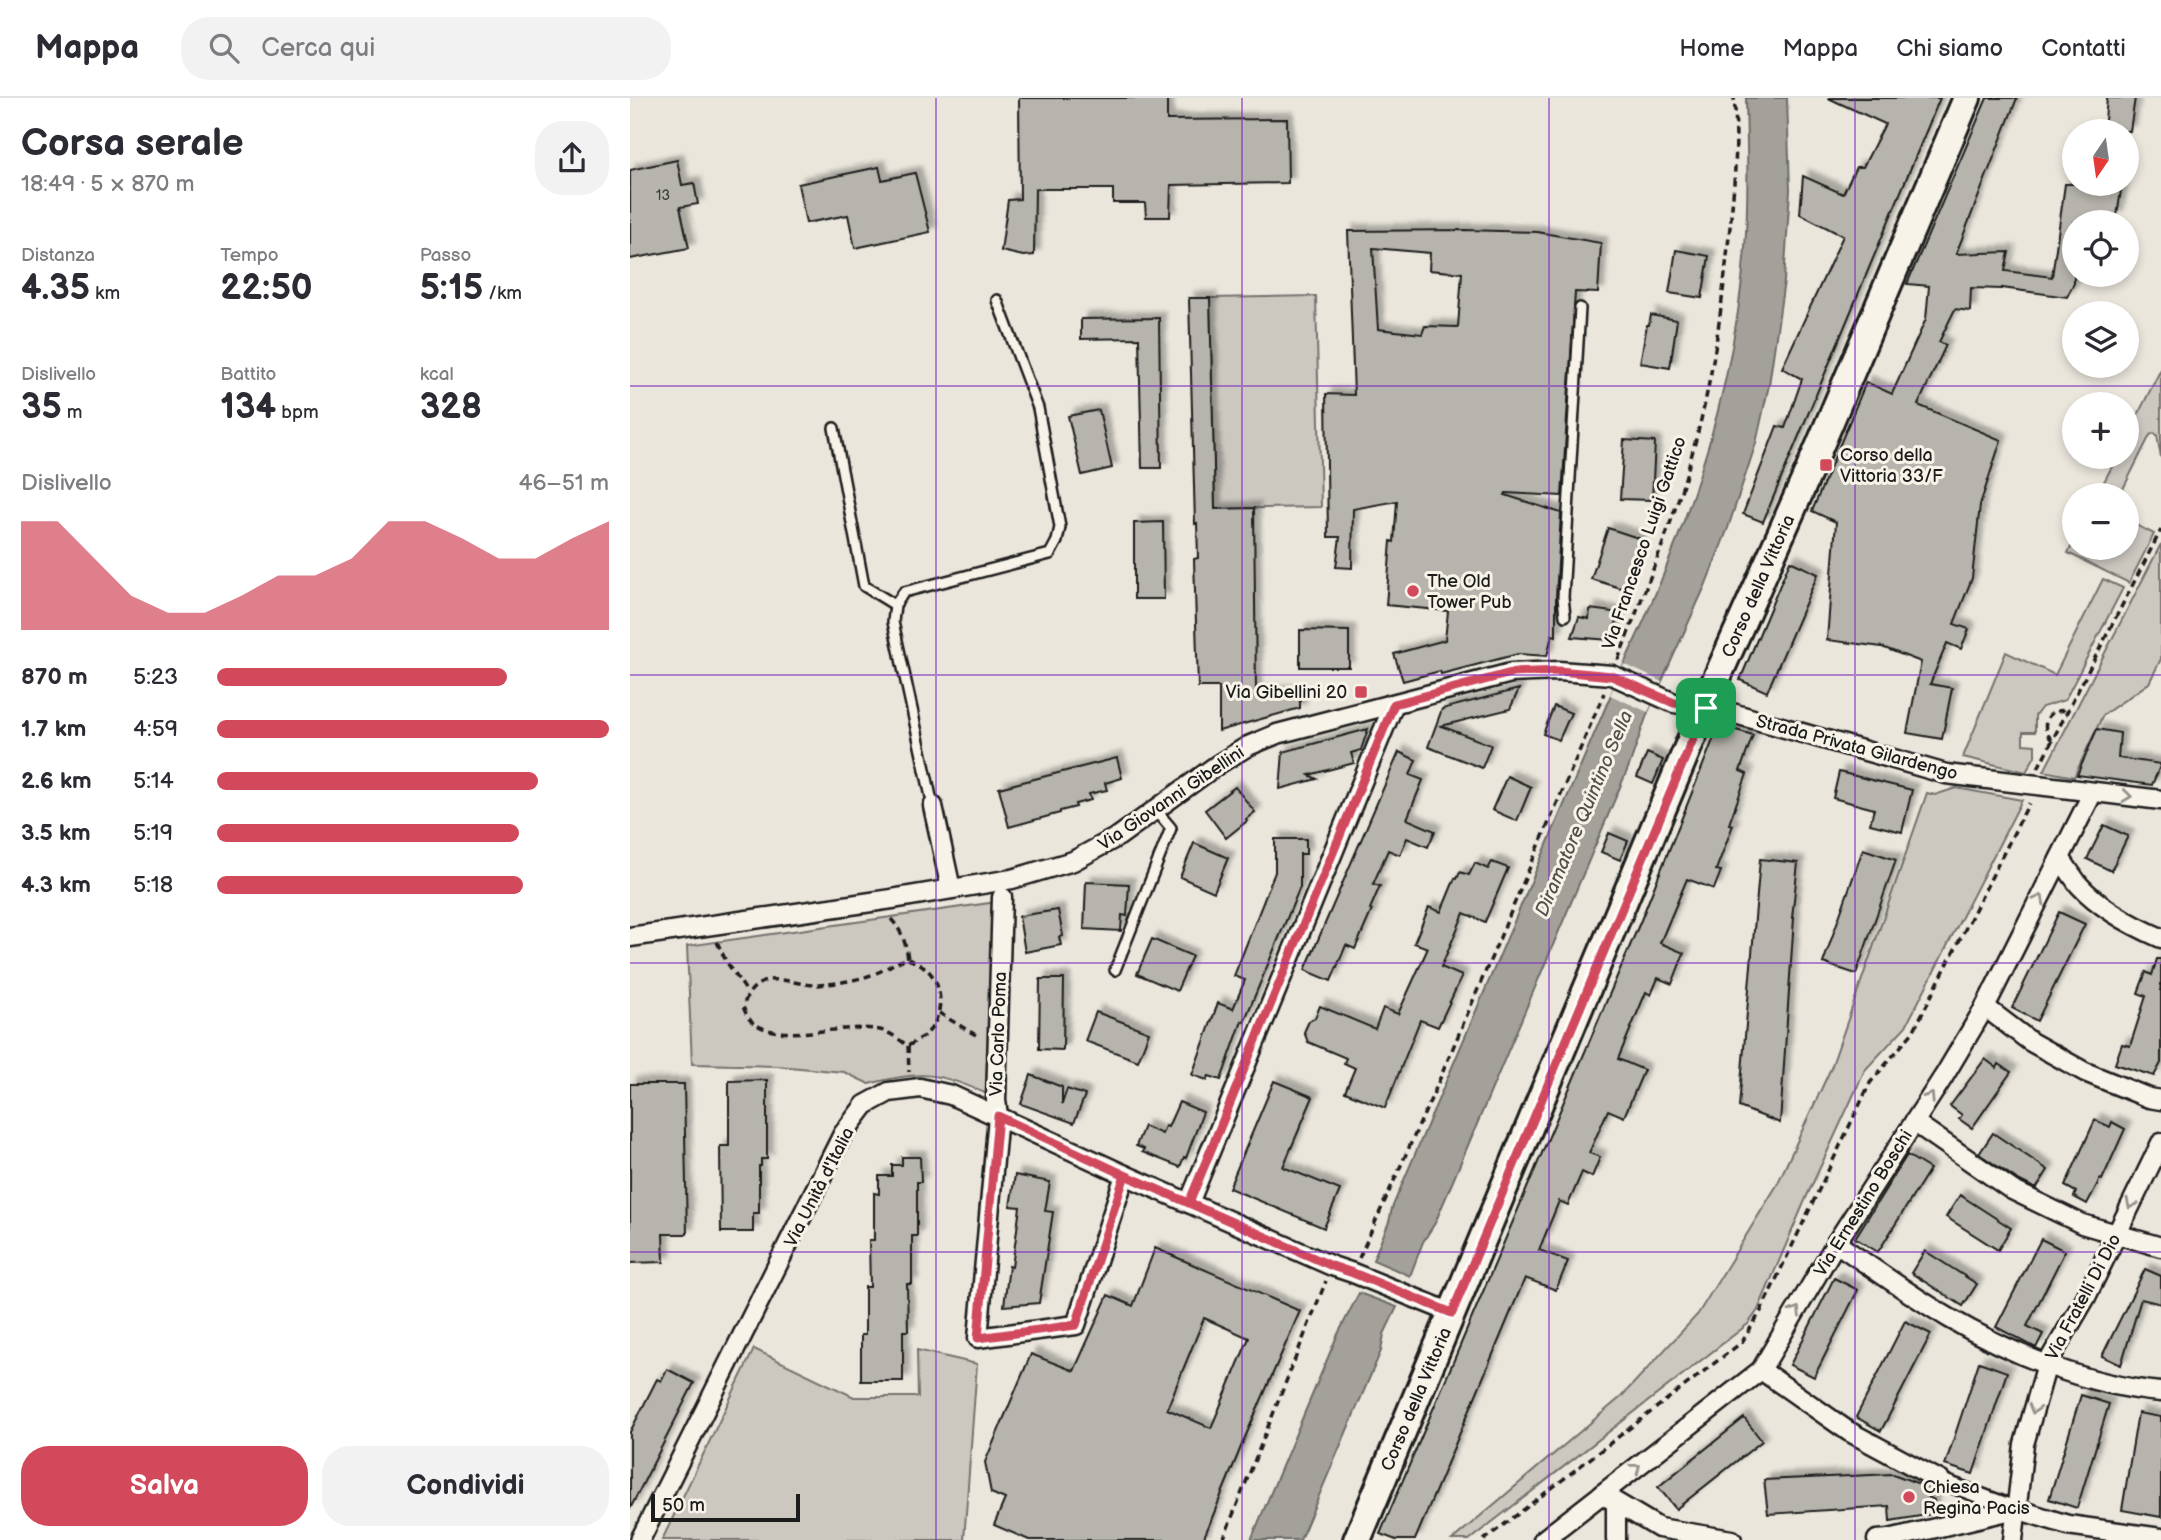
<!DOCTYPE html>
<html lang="it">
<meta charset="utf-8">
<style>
:root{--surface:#fff;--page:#f2f2f3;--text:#2b2b33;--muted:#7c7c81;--line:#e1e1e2;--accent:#d1495b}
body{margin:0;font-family:"Balsamiq Sans",sans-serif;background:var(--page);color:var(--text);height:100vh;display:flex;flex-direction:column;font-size:26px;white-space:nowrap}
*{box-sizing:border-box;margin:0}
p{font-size:23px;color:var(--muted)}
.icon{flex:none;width:38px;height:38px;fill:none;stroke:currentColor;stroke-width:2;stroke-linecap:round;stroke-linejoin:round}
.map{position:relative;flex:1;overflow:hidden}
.side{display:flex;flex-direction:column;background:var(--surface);width:630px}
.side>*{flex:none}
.needle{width:46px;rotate:193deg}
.controls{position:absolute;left:1432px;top:21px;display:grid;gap:14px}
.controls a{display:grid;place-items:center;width:77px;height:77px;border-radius:50%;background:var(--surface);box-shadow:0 4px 10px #0003;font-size:35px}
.scale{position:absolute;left:21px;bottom:18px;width:149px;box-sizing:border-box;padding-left:7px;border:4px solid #1c1c1c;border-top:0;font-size:19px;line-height:24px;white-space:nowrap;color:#1c1c1c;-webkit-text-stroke:5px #f7f3e8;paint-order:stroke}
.pin{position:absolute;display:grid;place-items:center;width:60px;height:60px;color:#fff;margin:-30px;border-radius:14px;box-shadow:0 4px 10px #0006}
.round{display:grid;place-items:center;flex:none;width:74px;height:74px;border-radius:28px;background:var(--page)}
.head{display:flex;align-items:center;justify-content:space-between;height:119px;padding:0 21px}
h1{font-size:38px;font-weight:700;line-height:52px}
.figures{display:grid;grid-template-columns:repeat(3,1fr);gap:10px;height:119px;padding:7px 21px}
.figures div{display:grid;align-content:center}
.figures b{font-size:35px;font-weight:700}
.figures small{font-size:19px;font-weight:400}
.figures p{font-size:19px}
.chart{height:196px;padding:14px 21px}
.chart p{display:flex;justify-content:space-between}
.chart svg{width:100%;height:126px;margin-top:7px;fill:var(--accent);opacity:.7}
.cta{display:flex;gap:14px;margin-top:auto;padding:14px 21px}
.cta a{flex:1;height:80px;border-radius:28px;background:var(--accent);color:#fff;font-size:28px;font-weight:700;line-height:80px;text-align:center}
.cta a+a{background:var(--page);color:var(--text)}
ul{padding:0 21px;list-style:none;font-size:23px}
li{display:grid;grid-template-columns:112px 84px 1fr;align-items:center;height:52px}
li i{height:18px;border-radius:9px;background:var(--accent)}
header{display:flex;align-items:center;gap:42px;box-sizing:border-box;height:98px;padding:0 35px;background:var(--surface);border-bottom:2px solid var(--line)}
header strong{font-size:33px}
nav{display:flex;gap:38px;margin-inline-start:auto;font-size:24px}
.search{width:490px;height:63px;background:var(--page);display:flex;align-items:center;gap:18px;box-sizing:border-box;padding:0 24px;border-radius:28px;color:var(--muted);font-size:26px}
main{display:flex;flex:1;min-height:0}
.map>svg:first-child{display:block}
</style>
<header>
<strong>Mappa</strong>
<div class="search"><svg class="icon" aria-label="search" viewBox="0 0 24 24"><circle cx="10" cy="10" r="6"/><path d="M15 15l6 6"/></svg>Cerca qui</div>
<nav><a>Home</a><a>Mappa</a><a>Chi siamo</a><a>Contatti</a></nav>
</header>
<main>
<section class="side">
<div class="head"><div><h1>Corsa serale</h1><p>18:49 · 5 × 870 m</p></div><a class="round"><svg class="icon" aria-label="share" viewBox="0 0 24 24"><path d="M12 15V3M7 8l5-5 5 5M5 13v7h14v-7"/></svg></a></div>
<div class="figures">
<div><p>Distanza</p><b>4.35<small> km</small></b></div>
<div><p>Tempo</p><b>22:50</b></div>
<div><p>Passo</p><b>5:15<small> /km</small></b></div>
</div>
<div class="figures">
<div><p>Dislivello</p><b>35<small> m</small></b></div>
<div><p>Battito</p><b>134<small> bpm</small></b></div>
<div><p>kcal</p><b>328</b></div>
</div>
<div class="chart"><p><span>Dislivello</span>46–51 m</p>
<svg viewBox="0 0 160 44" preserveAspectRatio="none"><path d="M0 44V6L10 6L20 19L30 32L40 38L50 38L60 32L70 25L80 25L90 19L100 6L110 6L120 12L130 19L140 19L150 12L160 6V44z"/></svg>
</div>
<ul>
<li><b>870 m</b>5:23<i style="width:74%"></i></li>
<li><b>1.7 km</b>4:59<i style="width:100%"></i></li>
<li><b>2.6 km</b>5:14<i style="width:82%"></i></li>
<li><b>3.5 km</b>5:19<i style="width:77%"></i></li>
<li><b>4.3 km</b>5:18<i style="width:78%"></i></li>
</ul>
<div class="cta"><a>Salva</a><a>Condividi</a></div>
</section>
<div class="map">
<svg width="1531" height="1442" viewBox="0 0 1531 1442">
<defs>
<filter id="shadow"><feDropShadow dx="6" dy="-6" stdDeviation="2" flood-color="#0004"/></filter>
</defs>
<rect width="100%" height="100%" fill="#eae6dc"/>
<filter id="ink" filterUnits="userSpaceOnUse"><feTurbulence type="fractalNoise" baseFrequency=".0143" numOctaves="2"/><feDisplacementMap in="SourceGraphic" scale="14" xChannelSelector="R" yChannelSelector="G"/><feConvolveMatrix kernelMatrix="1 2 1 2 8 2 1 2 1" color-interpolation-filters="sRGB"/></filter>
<g filter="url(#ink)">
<!-- green -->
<g fill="#ccc8c0" stroke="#74726e" stroke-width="2">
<path d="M686,198L691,409L585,411L580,200Z"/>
<path d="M1531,271V360L1527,337L1524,335L1520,337L1490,397H1467L1487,359H1496V340Z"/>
<path d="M1496,422L1524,436L1499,485L1438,455L1444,443V450H1496Z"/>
<path d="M1531,446V561L1519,585L1473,617L1444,679L1414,673Z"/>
<path d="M1473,481L1493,490L1435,602L1412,609L1405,618V634H1393V646L1405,647V658L1396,674L1333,659L1376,554L1425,577Z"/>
<path d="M1326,690L1392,702L1276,928L1235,972L1176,1100L1128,1212L1118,1226L839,1442H822L991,1299L1068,1216L1147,1087L1201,970L1297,695L1305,697Z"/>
<path d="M367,804L359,997C310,974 291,972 239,986L214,974L148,968L62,966L57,848Z"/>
<path d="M124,1251L224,1299H288L287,1252L347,1266L334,1442H32Z"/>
</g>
<!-- water -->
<g fill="#a3a19a" stroke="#6d6c68" stroke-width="2">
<path d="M1116,0H1157L1160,92L1154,183L1139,287L1126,345L1098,430L1075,488L1018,614L999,668L805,1125L793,1144L780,1178L743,1162L759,1124L762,1110L994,566C1056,436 1105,294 1115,149C1119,100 1117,50 1116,0Z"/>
<path d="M729,1195L767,1209L754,1236L751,1253L670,1442H621L707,1238Z"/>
</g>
<!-- pier -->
<path fill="#eae6dc" d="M994,566L1032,584L1018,614L980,597Z"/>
<!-- building -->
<g fill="#b6b4ac" stroke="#1c1c1c" stroke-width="2" fill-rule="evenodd" filter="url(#shadow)">
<path d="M389,0H537V22L657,21L658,85L541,87L540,119H516L515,105H483V91H405L404,157L393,158L371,153L378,102L390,101Z"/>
<path d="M1198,0H1310L1133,424L1113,416L1147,328L1155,330L1172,281L1152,270L1213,138L1170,116L1173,78L1213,96L1226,69H1233L1255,26Z"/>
<path d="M1357,0H1387L1326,156L1379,154L1375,173L1422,179L1435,86H1492L1487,118L1474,117L1473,124H1444V185L1437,199L1372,190V191L1341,190L1340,213L1325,211L1309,244L1316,247L1288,307L1371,342L1350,407L1342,480L1324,526L1339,531L1331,551L1317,545L1300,586L1322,590L1312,641L1277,635L1291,564L1252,549L1197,542L1206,424L1182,413L1236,284L1262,296L1296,221L1299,188L1277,186Z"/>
<path d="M1477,0H1505L1500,33H1474Z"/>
<path d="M47,62L52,87L64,85L68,106L50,109L59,150L0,161V72Z"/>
<path d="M249,69L252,82L285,75L300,134L225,150L218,117L176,125L168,86Z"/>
<path d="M835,132L907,134L971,145L968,195L945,194L932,398L876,395L875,397L931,415L926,499V538L922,537L917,558L888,556L811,576L810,573L773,583L764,556L815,542L818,513L756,507L761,443L764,444L767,403L723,411L722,470L706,469L710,439H698L696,296L724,297L718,133ZM743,150L800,155L799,172L832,175L828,229L795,228L792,236L748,231Z"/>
<path d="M1046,152L1079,158L1072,200L1039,195Z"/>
<path d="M559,200H580L585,411L624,410L626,594L670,593V610L589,633V589H568L564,461L568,460L567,425L565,426Z"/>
<path d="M1021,217L1047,222L1040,270L1010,265L1017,227H1019Z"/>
<path d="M529,220L531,370H512L509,240L451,241V221Z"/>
<path d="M469,312L482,370L452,377L438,318Z"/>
<path d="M994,342L1025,344L1022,402L990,401Z"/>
<path d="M533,424L534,501H504V425Z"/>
<path d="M978,430L1011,441L994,491L961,481Z"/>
<path d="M1160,463L1188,476L1137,594L1110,582Z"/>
<path d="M960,511L990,515L980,542L942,539L949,519L959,521Z"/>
<path d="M670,532L719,533V569H670Z"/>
<path d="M889,591L880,611L811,628L861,647L852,670L798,649L812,611Z"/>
<path d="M924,608L941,615L929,642L913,636Z"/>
<path d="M1089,627L1123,637L1110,673L1117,676L1099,726L1103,727L1086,772L1091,773L1084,791L1057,781L1030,845L1054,855L1042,886L1028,880L1021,897L1016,894L988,961L1014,972L994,1019L978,1012L959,1055L970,1059L962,1079L952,1074L938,1107L929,1103L909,1152L938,1163L926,1192L895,1180L785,1442H766L750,1436L1011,822Z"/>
<path d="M738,631L731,652L721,655L724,665L679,677L687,681L650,691L653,654Z"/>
<path d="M1467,631L1490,635L1488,660L1531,666L1522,687L1447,677Z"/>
<path d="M769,654L786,662L780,677L793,682L777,721L805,733L798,749L777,740L770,757L758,752L743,786L750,788L740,811L742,812L725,851L716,847L701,883L675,872Z"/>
<path d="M1017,655L1033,662L1023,686L1007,679Z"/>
<path d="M487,660L492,680L475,685L477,692L459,696L461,702L445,706L446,709L430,713V715L379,729L369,690Z"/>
<path d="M1209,674L1282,692L1272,734L1240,726L1244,711L1203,700Z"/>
<path d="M877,678L901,689L887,723L862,712Z"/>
<path d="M605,689L625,714L616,721L617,723L596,740L575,712Z"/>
<path d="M1474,727L1498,738L1481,773L1457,761Z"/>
<path d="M979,735L998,743L990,762L971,754Z"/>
<path d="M645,741H676V756H670V789L614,924L612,923L591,982L579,978L577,982L562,977L588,905L603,911L615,882L604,878L645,774Z"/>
<path d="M564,745L598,760L584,794L550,779Z"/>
<path d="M1233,751L1266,762L1226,876L1193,865Z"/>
<path d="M1130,761L1168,765L1162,820H1164L1150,1025L1109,1009Z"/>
<path d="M862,764L878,770L855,824L834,815L811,869L832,878L808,929L790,922L755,1010L715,994L725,970L714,965L716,960L678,944L674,934L679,923L685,920L690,908L745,931L753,910L768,916L798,850L784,845L799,809L811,814L825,780L827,781L830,774L839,777L845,765L858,771Z"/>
<path d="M456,784L499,786L497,818L492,817L491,833L454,831Z"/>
<path d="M428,812L433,838L429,839L431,847L395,854L389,818Z"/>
<path d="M1429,814L1455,826L1407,923L1382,910Z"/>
<path d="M522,841L562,858L547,893L507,876Z"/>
<path d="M1527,861H1531V965L1524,978L1485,966L1492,946L1500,948L1516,898L1508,895L1516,874L1522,877Z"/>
<path d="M410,881H434L433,952L409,951Z"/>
<path d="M466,914L519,934L508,963L455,943Z"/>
<path d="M1355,961L1367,970L1369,966L1381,974L1342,1030L1329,1021L1332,1017L1320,1008Z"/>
<path d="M401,977L432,989V1006L437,991L455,997L444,1025L391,1006Z"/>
<path d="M137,982V1061H131V1068H129V1115H123V1134H91L90,1048H99V983Z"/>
<path d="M644,983L683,999L653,1069L710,1092L694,1130L599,1090Z"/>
<path d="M0,986H54L57,1136H33L34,1164L0,1165Z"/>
<path d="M549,1004L573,1014L556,1060L554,1059L550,1069L512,1054L514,1051L506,1048L514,1028L532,1036L535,1028L538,1029Z"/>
<path d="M1465,1022L1480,1029L1482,1024L1495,1031L1472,1082L1470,1081L1457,1106L1444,1099L1446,1094L1435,1088Z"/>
<path d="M1363,1035L1418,1072L1406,1091L1388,1082L1349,1056Z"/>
<path d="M1277,1057L1300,1071L1248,1154L1225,1140Z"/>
<path d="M272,1059H290L291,1084H287V1138H282V1186H277L278,1233H273V1283H231V1237H235V1189H240L239,1142H244V1095L249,1096V1078H262V1067H272Z"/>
<path d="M385,1077L420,1084L415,1113L423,1114L409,1205L374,1208L379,1168L382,1169L390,1109L380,1108Z"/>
<path d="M1330,1097L1381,1130L1368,1152L1316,1119Z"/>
<path d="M1411,1141L1435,1153L1397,1228L1413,1236L1406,1250L1366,1229Z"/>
<path d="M525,1150L670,1213L613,1344L573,1442H399L364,1427L375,1401L361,1395L355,1364L401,1256L444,1273L478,1197L503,1208ZM574,1220L619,1240L581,1330L537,1311Z"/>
<path d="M1295,1153L1347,1186L1333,1208L1281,1175Z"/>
<path d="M1515,1171L1531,1178V1206L1511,1201L1491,1267L1472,1258Z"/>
<path d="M1204,1180L1228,1192L1184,1279L1160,1267Z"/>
<path d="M1275,1223L1301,1236L1251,1333L1226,1319Z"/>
<path d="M1349,1264L1377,1274L1343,1376L1315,1367Z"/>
<path d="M37,1271L64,1285L0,1411V1334L27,1281L31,1283Z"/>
<path d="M1451,1297L1479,1306L1447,1410L1419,1401Z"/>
<path d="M1508,1315L1531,1319V1419L1492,1412Z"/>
<path d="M1114,1320L1132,1343L1046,1411L1028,1389Z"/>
<path d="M1263,1376L1295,1388L1293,1396L1304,1402L1303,1416L1260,1423L1259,1408L1138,1416L1134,1382Z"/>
</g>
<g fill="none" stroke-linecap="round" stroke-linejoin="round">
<defs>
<g id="service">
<path d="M204,330L234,488L265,507"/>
<path d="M935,518L933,499L950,210"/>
<path d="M303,708L263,524L265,507L274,494L420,456L427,443L430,429L408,310L367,202"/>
<path d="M485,872L541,730L525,711"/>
</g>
<path id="pedestrian" d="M1311,1383L1386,1411"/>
<g id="minor">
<path d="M303,708L321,791"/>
<path d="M1430,760C1436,768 1442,778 1449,787C1471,811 1501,827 1531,840"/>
<path d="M372,799L366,1002L368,1018L348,1240L446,1227L495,1077"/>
<path d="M0,839L262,801L382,781L443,763L489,738L587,667L618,648L647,636L881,575L929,573L982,577L1044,605L1095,613L1316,676L1531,702"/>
<path d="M1355,909L1401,944L1455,974L1519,1000L1531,1002"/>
<path d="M1284,1024L1382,1092L1452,1126L1531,1149"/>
<path d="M559,1105L764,606"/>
<path d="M1206,1145C1243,1170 1280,1197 1319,1220C1381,1256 1459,1288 1531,1294"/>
<path d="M1131,1272L1218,1333L1311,1383"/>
<path d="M972,1396L1029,1430L1102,1442"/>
<path d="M986,1406V1442"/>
<path d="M10,1442L213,1036L235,1007L259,994L290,990L321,997L495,1077L702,1168L723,1175L822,1215"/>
<path d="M913,1442L1131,1272L1206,1145L1314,978L1355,909L1463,694"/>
<path d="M1247,1442L1259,1441L1386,1411L1438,1427L1531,1440"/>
<path d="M1383,1442L1394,1346L1417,1266L1456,1199L1531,1045"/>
</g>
<path id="secondary" d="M727,1442L1086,582L1179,373L1337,0"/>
</defs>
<!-- service casing -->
<use href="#service" stroke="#1c1c1c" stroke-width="14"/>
<!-- pedestrian casing -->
<use href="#pedestrian" stroke="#1c1c1c" stroke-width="19"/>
<!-- minor casing -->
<use href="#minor" stroke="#1c1c1c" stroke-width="23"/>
<!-- secondary casing -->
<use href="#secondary" stroke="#1c1c1c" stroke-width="32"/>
<!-- path -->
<g stroke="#1c1c1c" stroke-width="3.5" stroke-dasharray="7 5" stroke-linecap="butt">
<path d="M988,562C1014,493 1044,424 1063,352C1082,286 1091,217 1098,148C1103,100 1109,49 1104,0"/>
<path d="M1422,642C1408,628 1418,609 1437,613"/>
<path d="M1408,670L1531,432"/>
<path d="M261,821C272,833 276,845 278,861"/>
<path d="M87,844L96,863L117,894"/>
<path d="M278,861C282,863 289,865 293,868C313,883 315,913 300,932C294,939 286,943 278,948C270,942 260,934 250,932C213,924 150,948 121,923C117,919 115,913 113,909C117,897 121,889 133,884C149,877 171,888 188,887C209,885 233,882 253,872C262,867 267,863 278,861Z"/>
<path d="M309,915L349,939"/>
<path d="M278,948L279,974"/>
<path d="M729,1160L805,992L974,595"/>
<path d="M593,1442L696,1183"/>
<path d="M854,1442L1112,1244L1131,1213L1240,985L1283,934L1399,705"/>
</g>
<!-- service -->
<use href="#service" stroke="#f7f3e8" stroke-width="9"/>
<!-- pedestrian -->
<use href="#pedestrian" stroke="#f7f3e8" stroke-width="14"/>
<!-- minor -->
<use href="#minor" stroke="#f7f3e8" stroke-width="18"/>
<!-- secondary -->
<use href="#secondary" stroke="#f7f3e8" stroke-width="26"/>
</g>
<!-- one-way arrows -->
<defs><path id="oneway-chevron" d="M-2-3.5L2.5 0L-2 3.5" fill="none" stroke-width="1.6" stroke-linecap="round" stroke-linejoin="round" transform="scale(1.75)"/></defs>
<g stroke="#94928c">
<use href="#oneway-chevron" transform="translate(1497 698) rotate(7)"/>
<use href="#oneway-chevron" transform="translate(1410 801) rotate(-63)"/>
<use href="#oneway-chevron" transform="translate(1300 999) rotate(-57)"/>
<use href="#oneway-chevron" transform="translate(1501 1106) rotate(116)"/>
<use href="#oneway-chevron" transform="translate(1166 1213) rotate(-59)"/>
<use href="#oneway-chevron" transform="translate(1404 1311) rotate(106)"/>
<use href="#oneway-chevron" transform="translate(1006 1370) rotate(-38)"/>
</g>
</g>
<g fill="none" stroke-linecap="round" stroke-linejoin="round" filter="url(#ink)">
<defs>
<path id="route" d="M1076,610L1044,605L982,578L929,573L881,575L764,606L559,1105L495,1077L368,1018L348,1240L446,1227L495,1077L702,1168L723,1175L822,1215L1076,610"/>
</defs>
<!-- route casing -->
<use href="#route" stroke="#fff" stroke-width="14"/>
<!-- route -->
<use href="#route" stroke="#d1495b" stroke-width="9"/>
</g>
<!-- grid -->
<path fill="none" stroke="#7b2cbf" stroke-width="2" stroke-opacity="0.55" d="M306,0V1442M612,0V1442M919,0V1442M1225,0V1442M0,288H1531M0,577H1531M0,865H1531M0,1154H1531"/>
<!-- markers -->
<g fill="#d1495b" stroke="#f7f3e8" stroke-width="2.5">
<rect x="1189" y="360" width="14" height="14" rx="3.5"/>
<circle cx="783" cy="493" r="7"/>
<rect x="724" y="587" width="14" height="14" rx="3.5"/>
<circle cx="1279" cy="1399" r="7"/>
</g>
<g text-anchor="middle" stroke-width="6" stroke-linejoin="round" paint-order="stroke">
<!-- number labels -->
<g font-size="14" fill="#424240">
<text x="33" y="102">13</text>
</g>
<!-- poi labels -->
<g font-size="18" fill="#1c1c1c" stroke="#f7f3e8" text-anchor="start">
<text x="1210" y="363">Corso della<tspan x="1210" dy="21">Vittoria 33/F</tspan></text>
<text x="797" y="489">The Old<tspan x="797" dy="21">Tower Pub</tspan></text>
<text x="717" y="600" text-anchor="end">Via Gibellini 20</text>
<text x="1293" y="1395">Chiesa<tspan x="1293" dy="21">Regina Pacis</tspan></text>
</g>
<!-- street labels -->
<g font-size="18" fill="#1c1c1c" stroke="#f7f3e8">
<text transform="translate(1014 445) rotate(-71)" y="6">Via Francesco Luigi Gattico</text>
<text transform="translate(1128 488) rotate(-66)" y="6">Corso della Vittoria</text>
<text transform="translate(1227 649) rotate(15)" y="6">Strada Privata Gilardengo</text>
<text transform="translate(541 700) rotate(-34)" y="6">Via Giovanni Gibellini</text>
<text transform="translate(368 936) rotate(-88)" y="6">Via Carlo Poma</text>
<text transform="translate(189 1089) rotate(-63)" y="6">Via Unità d'Italia</text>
<text transform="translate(1233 1105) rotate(-58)" y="6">Via Ernestino Boschi</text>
<text transform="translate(1453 1199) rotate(-62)" y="6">Via Fratelli Di Dio</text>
<text transform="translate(786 1301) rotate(-67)" y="6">Corso della Vittoria</text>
</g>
<!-- water labels -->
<g font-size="19" font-style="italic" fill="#52514e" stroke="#f7f3e8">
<text transform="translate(953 715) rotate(-67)" y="7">Diramatore Quintino Sella</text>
</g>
</g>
</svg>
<div class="controls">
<a><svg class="needle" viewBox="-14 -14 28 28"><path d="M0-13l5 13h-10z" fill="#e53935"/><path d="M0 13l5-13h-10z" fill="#7c7c81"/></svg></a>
<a><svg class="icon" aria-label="locate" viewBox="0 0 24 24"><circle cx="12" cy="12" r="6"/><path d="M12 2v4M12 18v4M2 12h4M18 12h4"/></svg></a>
<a><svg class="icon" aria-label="layers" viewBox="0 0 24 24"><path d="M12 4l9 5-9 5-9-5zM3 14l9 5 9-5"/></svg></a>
<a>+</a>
<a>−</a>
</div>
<div class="scale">50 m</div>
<div class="pin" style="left:1076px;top:610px;background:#1e9e55"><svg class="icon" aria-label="arrive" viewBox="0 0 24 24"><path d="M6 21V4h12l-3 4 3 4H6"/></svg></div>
</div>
</main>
